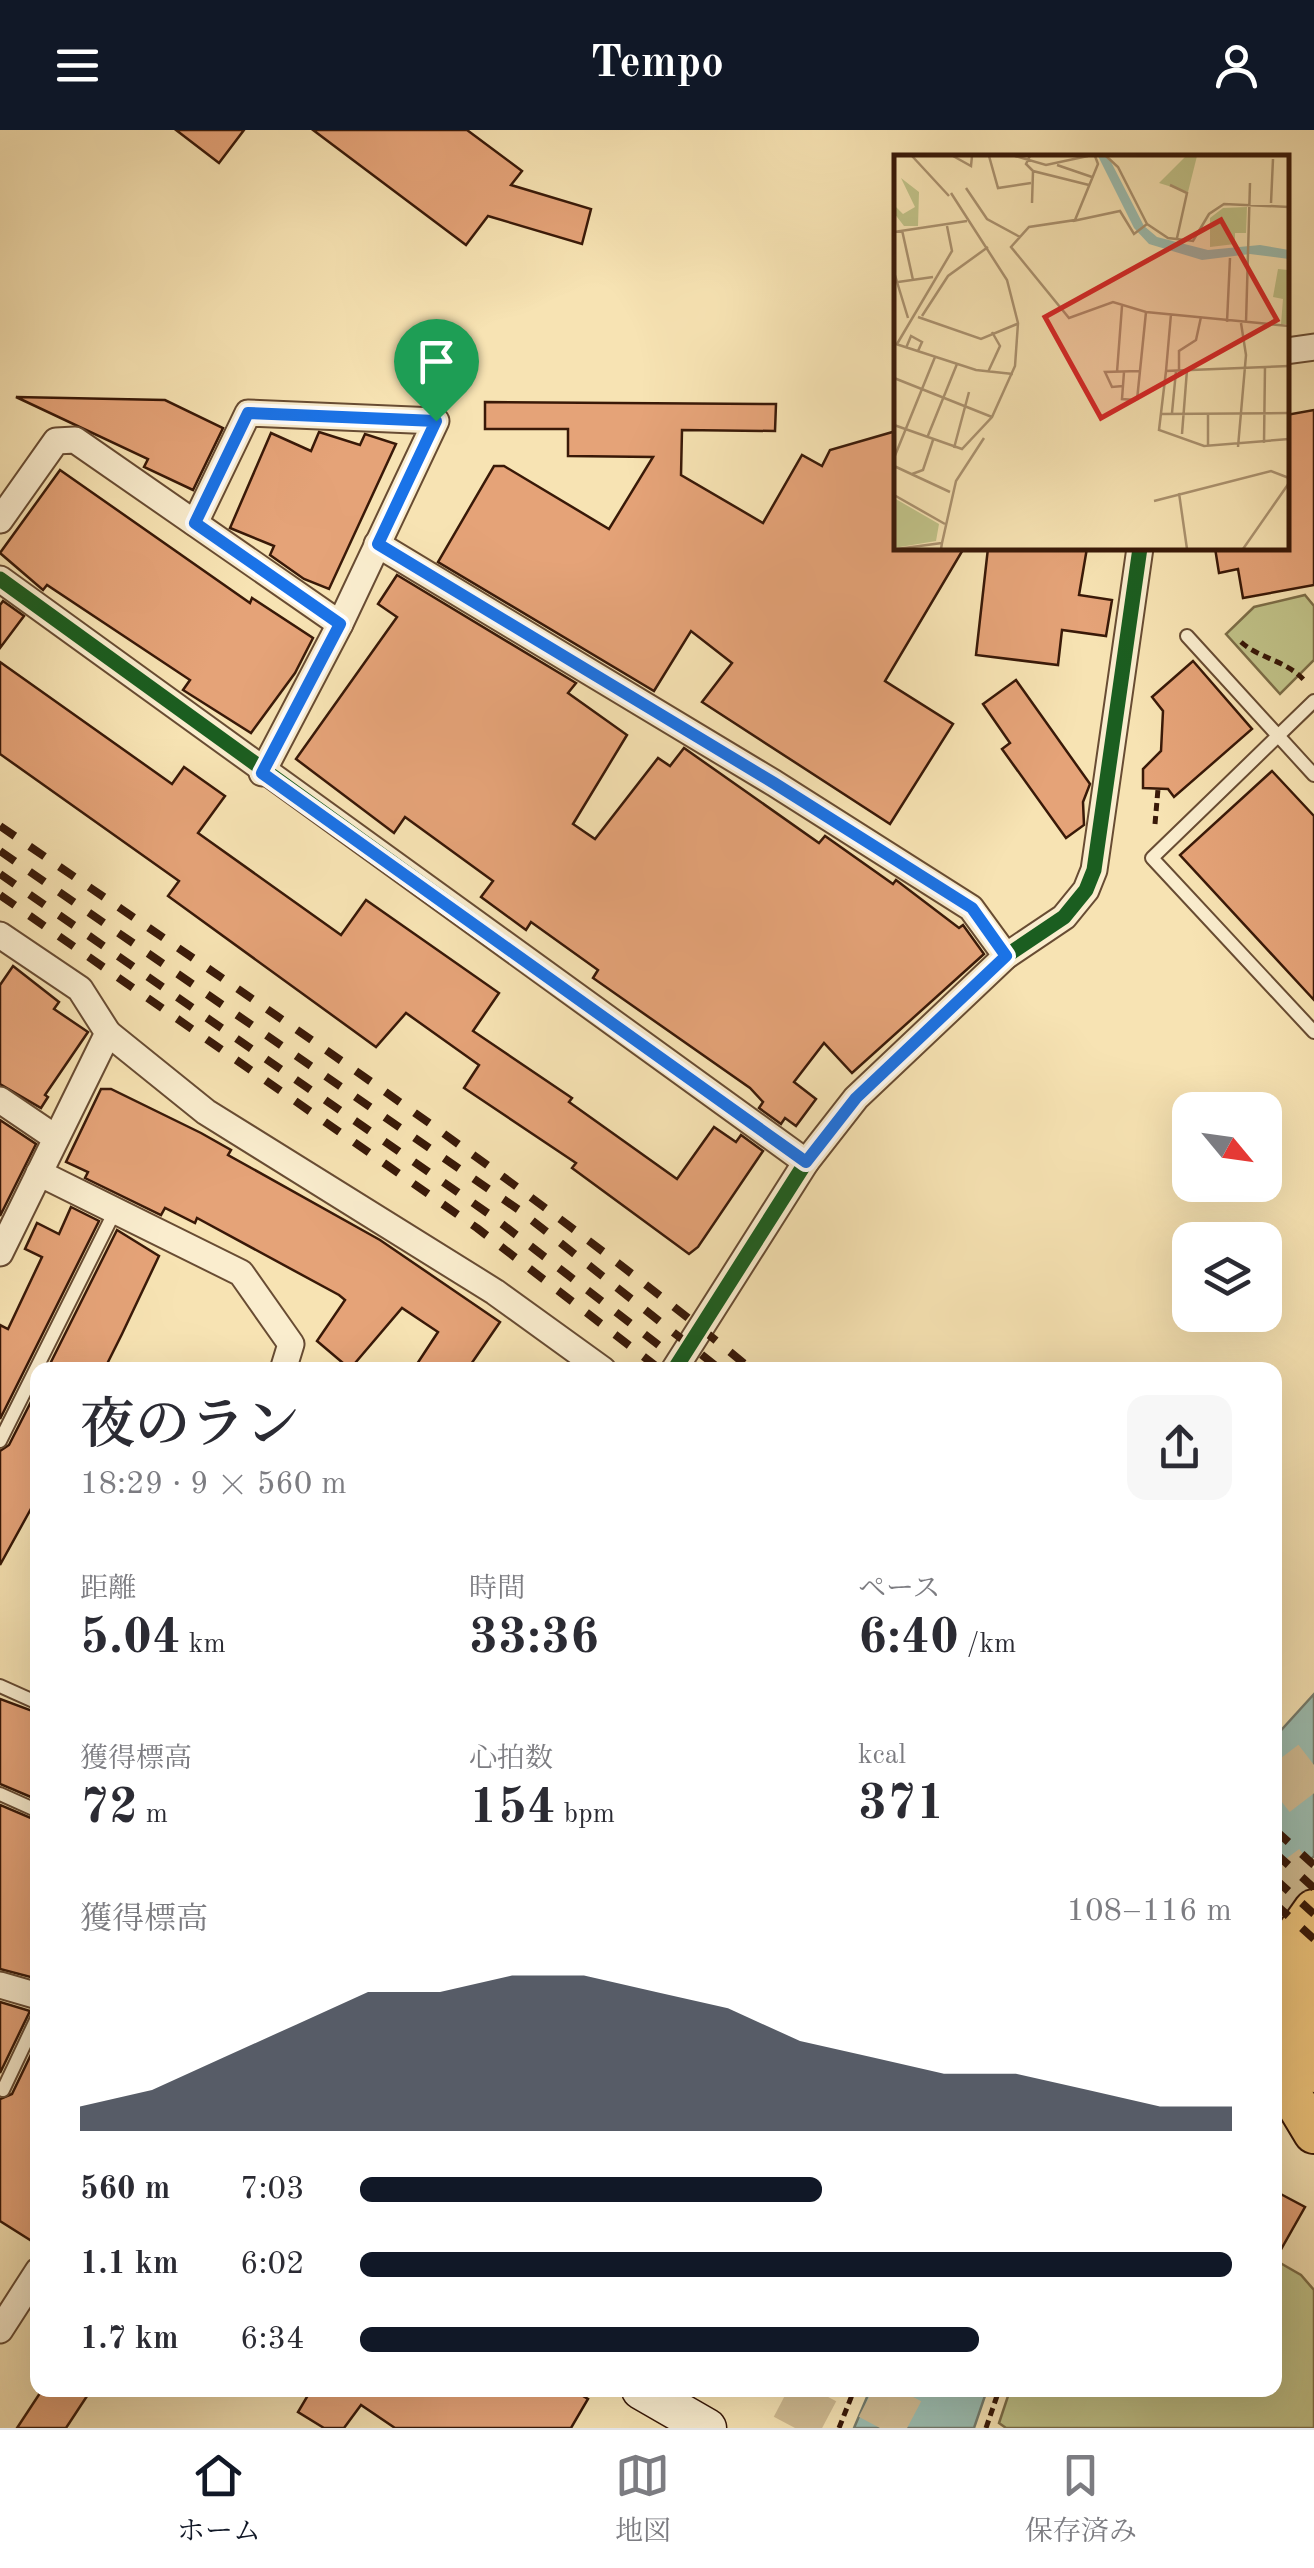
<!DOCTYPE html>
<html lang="ja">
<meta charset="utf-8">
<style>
:root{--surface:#fff;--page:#f7f7f7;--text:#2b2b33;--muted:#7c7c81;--line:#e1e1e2;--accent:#111827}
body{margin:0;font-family:"Old Standard TT","Noto Serif JP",serif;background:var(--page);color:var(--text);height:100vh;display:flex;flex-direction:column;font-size:38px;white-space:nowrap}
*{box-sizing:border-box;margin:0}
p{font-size:32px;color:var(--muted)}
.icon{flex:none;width:55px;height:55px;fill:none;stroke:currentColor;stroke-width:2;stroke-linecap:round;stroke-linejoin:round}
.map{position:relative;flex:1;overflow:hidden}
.panel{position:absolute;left:30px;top:1232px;width:1252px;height:1035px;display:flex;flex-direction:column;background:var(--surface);border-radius:20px;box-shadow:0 10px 40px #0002}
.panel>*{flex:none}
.needle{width:65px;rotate:119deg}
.controls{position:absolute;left:1172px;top:962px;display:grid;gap:20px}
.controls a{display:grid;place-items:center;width:110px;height:110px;border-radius:20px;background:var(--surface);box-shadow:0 10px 40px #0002;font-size:50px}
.pin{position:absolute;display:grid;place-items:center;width:85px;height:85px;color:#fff;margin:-102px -42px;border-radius:50% 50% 50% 0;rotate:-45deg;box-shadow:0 0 10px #0007}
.pin .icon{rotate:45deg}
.round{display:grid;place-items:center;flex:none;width:105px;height:105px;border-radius:20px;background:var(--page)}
.summary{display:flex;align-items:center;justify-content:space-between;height:170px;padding:0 50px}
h1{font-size:55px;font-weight:600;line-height:75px}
.stats{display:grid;grid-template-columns:repeat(3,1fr);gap:15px;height:170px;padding:10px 50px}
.stats div{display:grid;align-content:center}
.stats b{font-size:50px;font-weight:600}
.stats small{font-size:28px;font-weight:400}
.stats p{font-size:28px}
.chart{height:280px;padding:20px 50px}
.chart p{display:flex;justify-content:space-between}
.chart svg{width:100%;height:180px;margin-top:10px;fill:var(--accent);opacity:.7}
ul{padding:0 50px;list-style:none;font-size:32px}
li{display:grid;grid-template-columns:160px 120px 1fr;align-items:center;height:75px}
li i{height:25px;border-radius:12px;background:var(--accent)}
header{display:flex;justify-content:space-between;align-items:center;height:130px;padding:0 50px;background:var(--accent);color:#fff;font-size:45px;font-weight:600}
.dock{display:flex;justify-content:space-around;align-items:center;height:140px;border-top:2px solid var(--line);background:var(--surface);font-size:28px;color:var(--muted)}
.dock a{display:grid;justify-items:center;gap:5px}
.dock .active{color:var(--accent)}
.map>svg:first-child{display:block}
</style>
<header><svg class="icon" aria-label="menu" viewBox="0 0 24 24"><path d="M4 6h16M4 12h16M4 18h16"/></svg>Tempo<svg class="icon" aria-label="person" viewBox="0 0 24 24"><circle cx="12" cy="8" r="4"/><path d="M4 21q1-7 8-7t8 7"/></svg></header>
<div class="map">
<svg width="1314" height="2298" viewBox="0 0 1314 2298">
<rect width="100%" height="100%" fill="#f7e3b3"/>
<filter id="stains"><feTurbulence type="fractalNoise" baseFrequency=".002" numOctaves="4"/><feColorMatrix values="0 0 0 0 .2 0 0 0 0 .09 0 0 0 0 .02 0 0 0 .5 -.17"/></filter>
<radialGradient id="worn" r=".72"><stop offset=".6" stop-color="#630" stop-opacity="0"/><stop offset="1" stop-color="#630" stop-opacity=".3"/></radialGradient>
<!-- green -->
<g fill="#c1c389" stroke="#7d6e48" stroke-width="2.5">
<path d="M1305,465L1314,476V530L1280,564L1226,504L1254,477Z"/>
<path d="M1275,2130L1301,2145L1314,2160V2298H1006L999,2293L1010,2260H1275Z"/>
</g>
<!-- water -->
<g fill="#9dbeb1" stroke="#757c6d" stroke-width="2.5">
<path d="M1314,1564V1726L1275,1768V1607Z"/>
<path d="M870,2260H987L974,2298H854Z"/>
</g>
<!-- building -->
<g fill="#e5a378" stroke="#391908" stroke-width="2.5">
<path d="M176,0H244L219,33Z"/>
<path d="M313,0H467L522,41L511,55L591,79L582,114L488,86L466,115Z"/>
<path d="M16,267L165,270L223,298L193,360L144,337L148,329Z"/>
<path d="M485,272L776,274L775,301L682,300L681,345L763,393L802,325L822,336L830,320L896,301V418H964L885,551L953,594L890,694L702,572L732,533L691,501L654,561L438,432L494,336H504L609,399L653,327L568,326V299H485Z"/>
<path d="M1314,280V455L1243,468L1238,439L1219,443L1215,418H1286V285Z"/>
<path d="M319,302L360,315L365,304L396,314L329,459L304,449L270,425L274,416L230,398L271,303L311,321Z"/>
<path d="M60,340L250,473L252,468L313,508L295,543L251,603L183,560L190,550L47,455L43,460L0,423Z"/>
<path d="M988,418H1087L1079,465L1112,470L1106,506L1062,500L1058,535L976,525Z"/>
<path d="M397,445L576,553L568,563L627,605L573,694L595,709L658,628L670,636L684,618L819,713L825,706L893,754L896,750L959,798L963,795L984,824L852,943L824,913L794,952L816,969L796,996L785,988L781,994L759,978L763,972L750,958L593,848L598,840L531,792L526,800L481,767L493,751L405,687L394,703L296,629L397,487L378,474Z"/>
<path d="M3,471L24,486L0,518V475Z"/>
<path d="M1193,531L1252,599L1174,667L1168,659L1143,658V639L1161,621L1163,581L1152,567Z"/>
<path d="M0,532L172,654L184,637L225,666L198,703L341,805L366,770L499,863L473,901L572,968L569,972L677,1049L714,997L736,1012L741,1005L763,1021L698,1117L689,1124L572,1038L576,1033L464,958L479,935L406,883L376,917L168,766L179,751L0,624Z"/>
<path d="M1016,550L1090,654L1083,672L1084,695L1066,708L1002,619L1010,613L983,574Z"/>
<path d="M1272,641L1314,686V870L1180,725Z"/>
<path d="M13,836L59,872L54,879L88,902L45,965L48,967L41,978L0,954V855Z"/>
<path d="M101,959H111L201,1003L231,1020L228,1025L380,1110L500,1192L467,1240H413L438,1202L402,1178L350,1239L317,1211L345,1170L339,1165L197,1088L195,1093L165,1078L161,1085L85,1048L88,1042L66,1032Z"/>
<path d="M0,990L36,1014L0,1086Z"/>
<path d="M71,1077L99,1091L0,1289V1195L8,1199L42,1127L25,1119L37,1093L59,1104Z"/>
<path d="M117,1100L159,1126L122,1204L104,1240H47Z"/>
<path d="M38,1258V1366L0,1435V1321L9,1315Z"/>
<path d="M0,1569L38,1583V1670L0,1654Z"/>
<path d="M0,1675L38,1691V1849L0,1839Z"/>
<path d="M0,1872L30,1881L0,1943Z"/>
<path d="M38,1910V2115L0,2091V1969L12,1964Z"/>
<path d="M1275,2061L1305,2077L1275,2130Z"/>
<path d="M42,2260H91L66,2298H17Z"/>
<path d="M311,2260H573L588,2269L571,2298H395L361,2275L344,2298H324L298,2282Z"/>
</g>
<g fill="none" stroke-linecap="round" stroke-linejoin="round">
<!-- highway-tunnel -->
<g stroke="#d1bb91" stroke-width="48" stroke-dasharray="48 24" stroke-linecap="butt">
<path d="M1275,1663L1314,1633"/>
<path d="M1275,1767L1314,1738"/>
<path d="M795,2298L815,2260"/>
<path d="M880,2298L900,2260"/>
</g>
<defs>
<g id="lane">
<path d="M1187,506L1314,645"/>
<path d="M1314,571L1152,728L1314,902"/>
<path d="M0,1311L115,1081"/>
<path d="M0,1556L38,1573"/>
<path d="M0,1664L38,1681"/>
<path d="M3,1960L38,1886"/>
</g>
<g id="street">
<path d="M1286,221L1314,217"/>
<path d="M0,390L56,311L75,310L340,494"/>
<path d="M195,393L248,283L436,291L340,494L262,643"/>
<path d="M377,414L774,653L971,778L1006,826"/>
<path d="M0,449L806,1032"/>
<path d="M0,805L80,859L108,903L0,1123"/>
<path d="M108,903L206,982L495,1162L603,1240"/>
<path d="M0,970L56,1008"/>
<path d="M39,1043L241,1143L291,1214L283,1240"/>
<path d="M674,1240L806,1032L856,968L1006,826L1064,787L1086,760L1094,740L1140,418"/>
<path d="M0,1855L38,1866"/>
<path d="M0,2200L38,2141"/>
</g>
<path id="secondary" d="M641,2260L707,2298"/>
<g id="primary">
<path d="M1314,1830C1286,1867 1292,1904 1314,1942"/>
<path d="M1275,1835L1314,1780"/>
<path d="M1275,1938L1314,2003"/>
</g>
</defs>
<!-- lane casing -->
<use href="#lane" stroke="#684c33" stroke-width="16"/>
<!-- street casing -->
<use href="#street" stroke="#684c33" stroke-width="29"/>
<!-- secondary casing -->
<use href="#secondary" stroke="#391908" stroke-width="41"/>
<!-- primary casing -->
<use href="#primary" stroke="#391908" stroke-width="44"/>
<!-- path -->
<g stroke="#391908" stroke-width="5" stroke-dasharray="8 5" stroke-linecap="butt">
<path d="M1241,512C1260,529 1286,530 1305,551"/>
<path d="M1155,694L1158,659"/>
<path d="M839,2298L854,2260"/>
<path d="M986,2298L999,2260"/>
</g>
<!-- lane -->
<use href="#lane" stroke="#faedce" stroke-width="12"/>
<!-- street -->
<use href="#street" stroke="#faedce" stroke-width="25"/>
<!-- secondary -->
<use href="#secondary" stroke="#faedce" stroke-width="38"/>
<!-- primary -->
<use href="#primary" stroke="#ecc27a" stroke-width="40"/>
<!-- rail -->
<g stroke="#391908" stroke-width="8" stroke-dasharray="18 18" stroke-linecap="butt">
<path d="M0,696C255,871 514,1043 752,1240"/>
<path d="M0,721L519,1080L721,1240"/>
<path d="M0,744L489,1084L691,1240"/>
<path d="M0,765L477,1098L661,1240"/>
<path d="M1275,1700L1314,1735"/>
<path d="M1275,1723L1314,1758"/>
<path d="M1275,1749L1314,1784"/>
<path d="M1275,1774L1314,1809"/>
</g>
<defs>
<g id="cycleway">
<path d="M0,449L806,1032"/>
<path d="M674,1240L806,1032L856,968L1006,826L1064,787L1086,760L1094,740L1140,418"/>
</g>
</defs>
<!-- cycleway casing -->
<use href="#cycleway" stroke="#faedce" stroke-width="21"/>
<!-- cycleway -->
<use href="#cycleway" stroke="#1b5e20" stroke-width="15"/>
</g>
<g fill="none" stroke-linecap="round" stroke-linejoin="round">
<defs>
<path id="route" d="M248,283L436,291L378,414L774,653L972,778L1006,826L856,968L806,1032L262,643L340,494L195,393Z"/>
</defs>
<!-- route casing -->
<use href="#route" stroke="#fff" stroke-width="20"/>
<!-- route -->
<use href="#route" stroke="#1a73e8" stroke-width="12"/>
</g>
<!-- overview -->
<g transform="translate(894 25)">
<rect width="395" height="395" fill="#f7e3b3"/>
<path d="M292,1H303L294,37L265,28ZM7,23L25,37L24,71H10L0,58V50L9,59L21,52ZM353,52L352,78H341V89L316,92V63L329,53ZM395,106V169H387L389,144L379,142L384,114L394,115ZM0,343L45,369L42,386L0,393Z" fill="#c1c389"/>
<path d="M204,1H214L250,71L263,82L314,95L366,90L395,95V104L356,99L308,105L255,89L240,73Z" fill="#9dbeb1"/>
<path fill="none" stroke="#ab926f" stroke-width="2.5" d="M18,1L55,41M59,1L77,11L78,1M95,1L104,33L137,28M121,1L152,10L194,1M136,1L132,9L139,16L195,30M201,1L204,9L181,65L135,72L117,92L175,163L219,147L252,157L395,171M212,1L224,12L253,69L274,83L299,86L315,59L330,49L395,52M163,10L198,22M276,30L293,38L283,83M72,33L93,64L126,82M138,48L139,16M377,48L379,4M179,66L226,56L240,79L253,69M8,75L19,125M0,77L73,66M0,117L14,163M4,127L39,122M28,161L54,121L94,92M24,162L87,184L123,169M333,167L336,103M352,168L356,28M2,189L82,215L119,219M3,189L58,96L53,71M12,193L17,181L28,187L24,196M395,211L272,216L265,275L310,291L395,284M272,216L277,159M285,216V196L302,185L307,162M94,217L106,191L98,177M223,217L228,151M230,217L228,244L241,245M0,223L98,262M229,231L218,232L211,217L245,216M243,245L252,157M278,258L282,216M266,259L395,258M314,259V291M0,270L68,294L98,262L121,211L124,168L113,125L57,38M288,279L293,215M33,283L63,209M370,288L371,211M344,292L352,200L347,168M60,293L75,237M0,303L41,202M0,311L56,337M18,319L29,315L39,285M285,338L293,394M0,340L51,369M260,346L377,316L395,323M48,388L62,326L90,283M3,394L48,388L47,394M349,394L395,328"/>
<path fill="#d62828" fill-opacity="0.15" stroke="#d62828" stroke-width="5" d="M327,65L383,165L207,263L151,162Z"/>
<rect width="395" height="395" fill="none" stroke="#391908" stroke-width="5"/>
</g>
<rect width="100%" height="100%" filter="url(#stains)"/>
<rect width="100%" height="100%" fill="url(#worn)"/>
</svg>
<div class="controls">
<a><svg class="needle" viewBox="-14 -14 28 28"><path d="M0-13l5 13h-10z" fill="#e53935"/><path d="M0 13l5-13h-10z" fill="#7c7c81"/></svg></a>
<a><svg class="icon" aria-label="layers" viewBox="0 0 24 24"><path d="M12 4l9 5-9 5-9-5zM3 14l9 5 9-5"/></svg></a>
</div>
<div class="pin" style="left:436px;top:291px;background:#1e9e55"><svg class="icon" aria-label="arrive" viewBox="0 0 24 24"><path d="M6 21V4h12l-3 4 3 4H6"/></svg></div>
<section class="panel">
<div class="summary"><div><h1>夜のラン</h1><p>18:29 · 9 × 560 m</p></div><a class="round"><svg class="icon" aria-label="share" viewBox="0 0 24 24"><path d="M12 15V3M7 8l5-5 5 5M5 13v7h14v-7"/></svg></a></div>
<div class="stats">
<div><p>距離</p><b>5.04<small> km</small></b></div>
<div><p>時間</p><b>33:36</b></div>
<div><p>ペース</p><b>6:40<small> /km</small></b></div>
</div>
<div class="stats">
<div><p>獲得標高</p><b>72<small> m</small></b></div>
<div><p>心拍数</p><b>154<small> bpm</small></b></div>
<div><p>kcal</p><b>371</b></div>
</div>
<div class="chart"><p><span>獲得標高</span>108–116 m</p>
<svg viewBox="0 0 160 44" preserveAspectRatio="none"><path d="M0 44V38L10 34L20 26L30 18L40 10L50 10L60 6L70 6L80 10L90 14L100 22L110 26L120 30L130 30L140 34L150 38L160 38V44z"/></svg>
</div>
<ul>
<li><b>560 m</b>7:03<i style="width:53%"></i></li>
<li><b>1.1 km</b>6:02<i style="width:100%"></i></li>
<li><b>1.7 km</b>6:34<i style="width:71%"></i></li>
</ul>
</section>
</div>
<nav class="dock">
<a class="active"><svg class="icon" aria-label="home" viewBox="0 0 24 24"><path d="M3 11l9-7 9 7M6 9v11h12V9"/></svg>ホーム</a>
<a><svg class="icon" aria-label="map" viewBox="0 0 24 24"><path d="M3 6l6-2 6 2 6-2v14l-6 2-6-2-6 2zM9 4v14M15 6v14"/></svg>地図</a>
<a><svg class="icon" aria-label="saved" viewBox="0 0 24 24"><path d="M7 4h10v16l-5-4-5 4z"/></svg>保存済み</a>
</nav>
